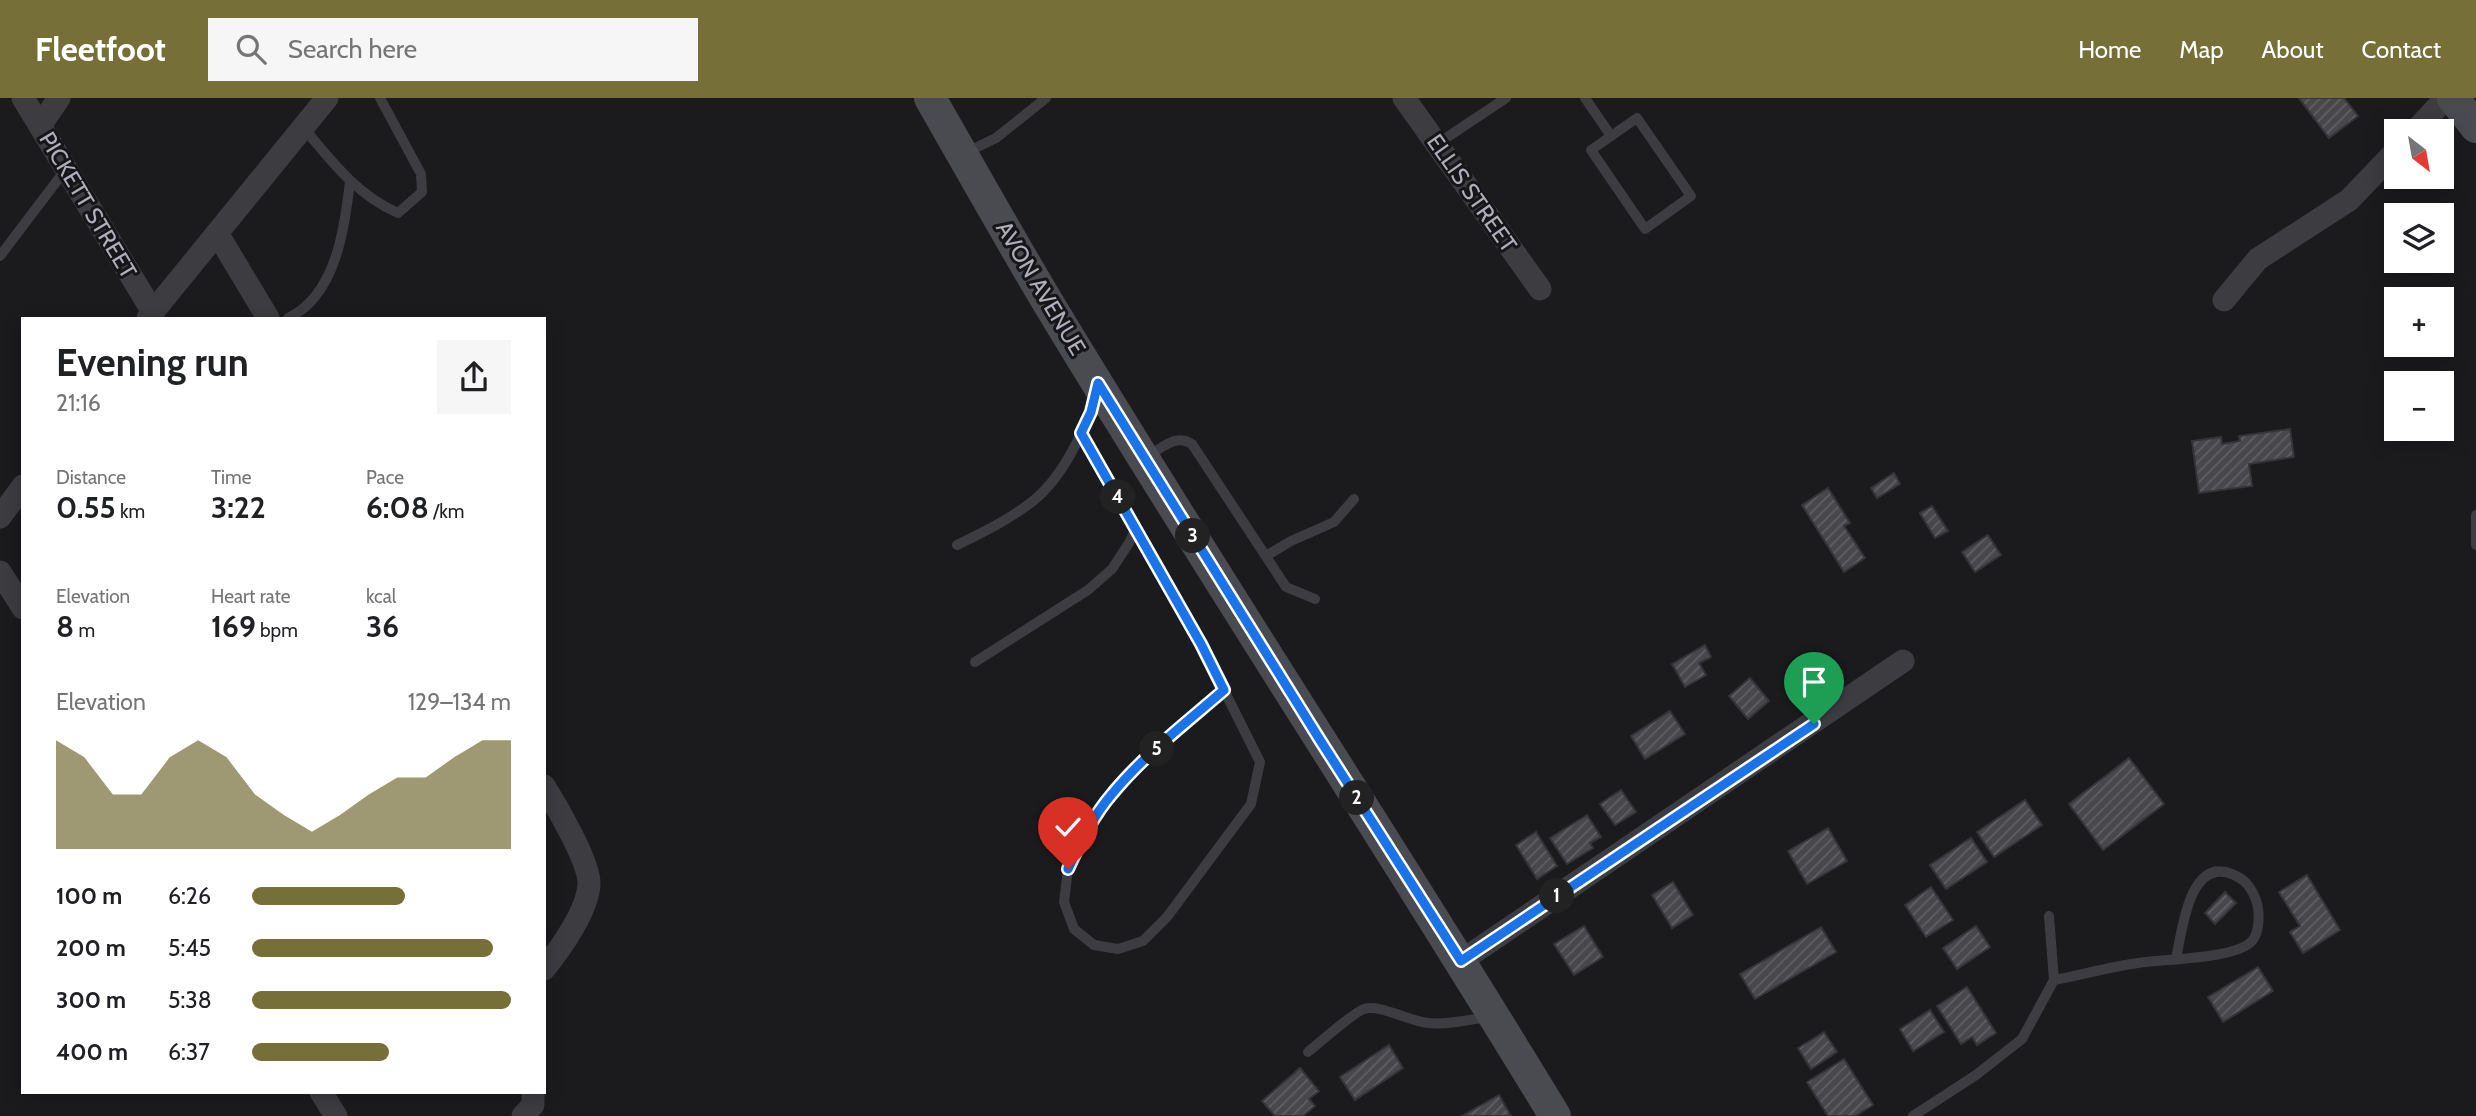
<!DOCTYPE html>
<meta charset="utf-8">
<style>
:root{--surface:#fff;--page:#f6f6f6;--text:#202124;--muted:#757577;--accent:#766f37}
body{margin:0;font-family:Cabin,sans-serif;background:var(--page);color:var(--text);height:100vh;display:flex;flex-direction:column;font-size:26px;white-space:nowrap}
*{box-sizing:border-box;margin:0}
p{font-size:23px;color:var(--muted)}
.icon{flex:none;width:38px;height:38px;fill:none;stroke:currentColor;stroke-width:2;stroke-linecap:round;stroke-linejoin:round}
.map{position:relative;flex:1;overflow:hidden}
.details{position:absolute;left:21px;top:219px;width:525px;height:777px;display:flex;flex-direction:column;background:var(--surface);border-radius:0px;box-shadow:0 4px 18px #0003}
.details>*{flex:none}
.needle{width:46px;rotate:149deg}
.buttons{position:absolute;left:2384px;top:21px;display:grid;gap:14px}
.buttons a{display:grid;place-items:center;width:70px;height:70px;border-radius:0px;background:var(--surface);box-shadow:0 4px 18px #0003;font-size:35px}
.pin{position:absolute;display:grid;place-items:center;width:60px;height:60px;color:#fff;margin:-72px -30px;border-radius:50% 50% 50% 0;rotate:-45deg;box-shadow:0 0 7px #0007}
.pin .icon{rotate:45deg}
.km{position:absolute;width:35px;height:35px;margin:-18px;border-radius:50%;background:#222;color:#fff;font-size:19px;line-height:35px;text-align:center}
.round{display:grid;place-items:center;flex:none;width:74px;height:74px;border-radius:0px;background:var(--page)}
.overview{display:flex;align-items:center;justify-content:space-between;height:119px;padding:0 35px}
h1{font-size:38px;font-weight:700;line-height:52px}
.metrics{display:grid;grid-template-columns:repeat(3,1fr);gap:10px;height:119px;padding:7px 35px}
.metrics div{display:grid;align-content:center}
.metrics b{font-size:30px;font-weight:700}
.metrics small{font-size:19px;font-weight:400}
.metrics p{font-size:19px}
.chart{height:196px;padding:14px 35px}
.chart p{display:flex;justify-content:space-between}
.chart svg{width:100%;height:126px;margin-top:7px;fill:var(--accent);opacity:.7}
ul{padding:0 35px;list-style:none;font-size:23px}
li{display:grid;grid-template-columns:112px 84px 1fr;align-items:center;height:52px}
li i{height:18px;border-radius:9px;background:var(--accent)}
header{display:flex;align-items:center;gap:42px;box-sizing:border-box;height:98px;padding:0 35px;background:var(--accent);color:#fff}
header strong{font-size:33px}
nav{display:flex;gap:38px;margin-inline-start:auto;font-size:24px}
.search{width:490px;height:63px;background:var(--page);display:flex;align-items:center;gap:18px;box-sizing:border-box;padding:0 24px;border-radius:0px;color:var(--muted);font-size:26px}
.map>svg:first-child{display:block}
</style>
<header>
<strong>Fleetfoot</strong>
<div class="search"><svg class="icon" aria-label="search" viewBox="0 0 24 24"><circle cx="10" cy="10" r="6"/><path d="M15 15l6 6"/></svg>Search here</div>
<nav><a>Home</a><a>Map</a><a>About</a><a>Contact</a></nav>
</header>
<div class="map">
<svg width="2476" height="1018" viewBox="0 0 2476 1018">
<defs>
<pattern id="building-hatch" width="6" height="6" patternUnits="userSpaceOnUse" patternTransform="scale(1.75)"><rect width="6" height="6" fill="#48474c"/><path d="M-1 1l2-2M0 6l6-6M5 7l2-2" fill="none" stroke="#605f64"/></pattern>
</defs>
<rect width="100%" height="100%" fill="#1b1a1c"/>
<!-- building -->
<g fill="url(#building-hatch)" stroke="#353438" stroke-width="2">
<path d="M2299,0H2344L2358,18L2329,40Z"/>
<path d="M2290,331L2294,359L2249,366L2252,388L2199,395L2192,343L2221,339L2222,346L2240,343L2239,338Z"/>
<path d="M1894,375L1900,386L1877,400L1871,390Z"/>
<path d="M1828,390L1850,425L1844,428L1865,460L1844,474L1802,407Z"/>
<path d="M1932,408L1948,433L1935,440L1920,415Z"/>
<path d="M1988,437L2001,457L1975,474L1962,454Z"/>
<path d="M1705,547L1711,559L1699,565L1706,577L1685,589L1672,566Z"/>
<path d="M1750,580L1769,603L1748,621L1729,598Z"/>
<path d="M1670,613L1685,636L1645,661L1631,638Z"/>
<path d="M2129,660L2164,706L2103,752L2069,706Z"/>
<path d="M1621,692L1636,714L1615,727L1600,706Z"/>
<path d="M2025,702L2042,727L1994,759L1977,734Z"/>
<path d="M1587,717L1601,739L1590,745L1593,750L1567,766L1550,740Z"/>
<path d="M1828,730L1847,763L1807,786L1788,753Z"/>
<path d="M1536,734L1557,768L1537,781L1516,747Z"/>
<path d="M1971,740L1987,764L1946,791L1930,767Z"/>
<path d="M2307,777L2340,832L2303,855L2290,834L2300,828L2279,794Z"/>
<path d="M1673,784L1693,817L1672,830L1652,797Z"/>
<path d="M1931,789L1953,822L1926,839L1905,807Z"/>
<path d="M2225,794L2236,805L2215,826L2205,815Z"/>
<path d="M1584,828L1603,859L1574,877L1554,846Z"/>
<path d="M1976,828L1990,849L1957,871L1943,850Z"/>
<path d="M1821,829L1836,854L1755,901L1740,876Z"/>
<path d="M2258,869L2273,893L2223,924L2208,899Z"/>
<path d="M1967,889L1996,935L1977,947L1972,939L1961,946L1937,908Z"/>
<path d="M1930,912L1944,934L1913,953L1900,931Z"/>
<path d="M1824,934L1837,954L1811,971L1798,950Z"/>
<path d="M1389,947L1403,970L1355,1002L1340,979Z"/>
<path d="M1844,961L1873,1007L1855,1018H1828L1807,984Z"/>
<path d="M1300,970L1319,993L1309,1001L1315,1008L1303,1018H1275L1262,1003Z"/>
<path d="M1499,997L1511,1018H1462Z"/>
</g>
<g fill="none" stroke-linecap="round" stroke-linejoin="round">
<!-- lane -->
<g stroke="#3c3c41" stroke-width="10">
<path d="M1585,0L1611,38"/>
<path d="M1637,20L1691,98L1645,131L1591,52Z"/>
<path d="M303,29C331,63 358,98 398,115L422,94L421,76L380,0"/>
<path d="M1437,46L1506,0"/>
<path d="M965,55L996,40L1046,0"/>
<path d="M0,158L66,71"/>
<path d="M288,220C336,198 345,129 350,83"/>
<path d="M1147,359C1162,350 1176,335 1192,346L1286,489L1315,501"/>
<path d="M2476,417V447"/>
<path d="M1136,430L1201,546L1260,664L1251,706L1167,819L1143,843L1118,851L1094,847L1074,831L1064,804L1068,771L1080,745L1111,697L1134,672L1224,592"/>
<path d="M957,447C984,434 1010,421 1033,403C1063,379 1087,330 1095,294"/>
<path d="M1266,458L1291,443L1334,424L1354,401"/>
<path d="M975,564L1088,492L1112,471L1129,445L1136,430L1081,335"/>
<path d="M2054,882C2081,877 2109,869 2138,865C2163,861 2236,861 2252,843C2260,834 2260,813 2256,802C2251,789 2245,781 2232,776C2189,759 2182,833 2176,861"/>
<path d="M1308,954C1319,945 1354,914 1364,911C1379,906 1409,923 1428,925C1448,927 1468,922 1488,919"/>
<path d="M1913,1018L1976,977L2022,941L2054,882L2049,818"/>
</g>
<!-- street -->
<g stroke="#3c3c41" stroke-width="23">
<path d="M23,0L153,214"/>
<path d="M1404,0L1540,191"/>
<path d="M40,28L59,0"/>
<path d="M2415,33L2446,0"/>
<path d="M217,135L268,220"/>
<path d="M2224,202L2258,161L2349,102L2396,53"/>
<path d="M148,220L327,0"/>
<path d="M0,419L23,388"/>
<path d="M0,474L23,510"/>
<path d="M544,688C556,707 590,765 589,786C588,812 561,850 544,871"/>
<path d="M1461,863L1903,563"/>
<path d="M321,994L336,1018"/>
<path d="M523,1018L533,1007V994"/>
</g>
<!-- secondary -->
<g stroke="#4a4a51" stroke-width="32">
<path d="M930,0C969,68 1007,136 1047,203C1212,477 1389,744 1555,1018"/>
<path d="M2453,0L2476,29"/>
</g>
</g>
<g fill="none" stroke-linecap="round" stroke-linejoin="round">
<defs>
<path id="route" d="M1068,771C1080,745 1093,718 1112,696C1144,657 1186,625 1224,592L1201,546L1081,335L1091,314L1098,285L1320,642L1461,863L1814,626"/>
</defs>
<!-- route casing -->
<use href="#route" stroke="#fff" stroke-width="14"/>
<!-- route -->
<use href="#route" stroke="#1a73e8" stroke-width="9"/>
</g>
<g text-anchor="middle" stroke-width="6" stroke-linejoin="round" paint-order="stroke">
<!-- street labels -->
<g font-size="23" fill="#aeafba" stroke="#161517">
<text transform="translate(1472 95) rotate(55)" y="8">ELLIS STREET</text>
<text transform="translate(88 107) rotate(59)" y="8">PICKETT STREET</text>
<text transform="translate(1041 190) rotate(59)" y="8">AVON AVENUE</text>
</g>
</g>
</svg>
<div class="buttons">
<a><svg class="needle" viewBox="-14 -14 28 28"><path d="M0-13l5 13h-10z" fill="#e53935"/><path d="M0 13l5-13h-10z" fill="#757577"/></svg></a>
<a><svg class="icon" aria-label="layers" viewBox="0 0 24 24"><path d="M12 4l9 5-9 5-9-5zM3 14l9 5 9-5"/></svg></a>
<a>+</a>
<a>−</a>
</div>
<div class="pin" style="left:1814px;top:626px;background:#1e9e55"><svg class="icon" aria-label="arrive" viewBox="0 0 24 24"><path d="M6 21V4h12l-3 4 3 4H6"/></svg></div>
<div class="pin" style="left:1068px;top:771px;background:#d93025"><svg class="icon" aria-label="check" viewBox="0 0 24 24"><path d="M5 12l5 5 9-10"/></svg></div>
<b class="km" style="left:1557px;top:798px">1</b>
<b class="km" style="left:1357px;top:700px">2</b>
<b class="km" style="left:1193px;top:438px">3</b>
<b class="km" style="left:1118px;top:399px">4</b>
<b class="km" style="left:1157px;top:651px">5</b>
<section class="details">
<div class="overview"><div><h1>Evening run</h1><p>21:16</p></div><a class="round"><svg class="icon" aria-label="share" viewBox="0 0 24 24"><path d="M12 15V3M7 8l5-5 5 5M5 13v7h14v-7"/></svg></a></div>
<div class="metrics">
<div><p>Distance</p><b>0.55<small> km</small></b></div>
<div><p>Time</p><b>3:22</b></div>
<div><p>Pace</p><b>6:08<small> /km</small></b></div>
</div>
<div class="metrics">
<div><p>Elevation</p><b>8<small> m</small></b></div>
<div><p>Heart rate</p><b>169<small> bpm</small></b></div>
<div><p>kcal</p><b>36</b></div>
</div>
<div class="chart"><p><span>Elevation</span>129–134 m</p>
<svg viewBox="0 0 160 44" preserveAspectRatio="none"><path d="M0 44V6L10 12L20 25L30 25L40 12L50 6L60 12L70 25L80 32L90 38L100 32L110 25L120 19L130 19L140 12L150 6L160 6V44z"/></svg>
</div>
<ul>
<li><b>100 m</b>6:26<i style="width:59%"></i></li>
<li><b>200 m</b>5:45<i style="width:93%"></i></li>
<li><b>300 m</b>5:38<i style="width:100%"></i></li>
<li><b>400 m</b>6:37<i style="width:53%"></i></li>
</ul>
</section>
</div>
